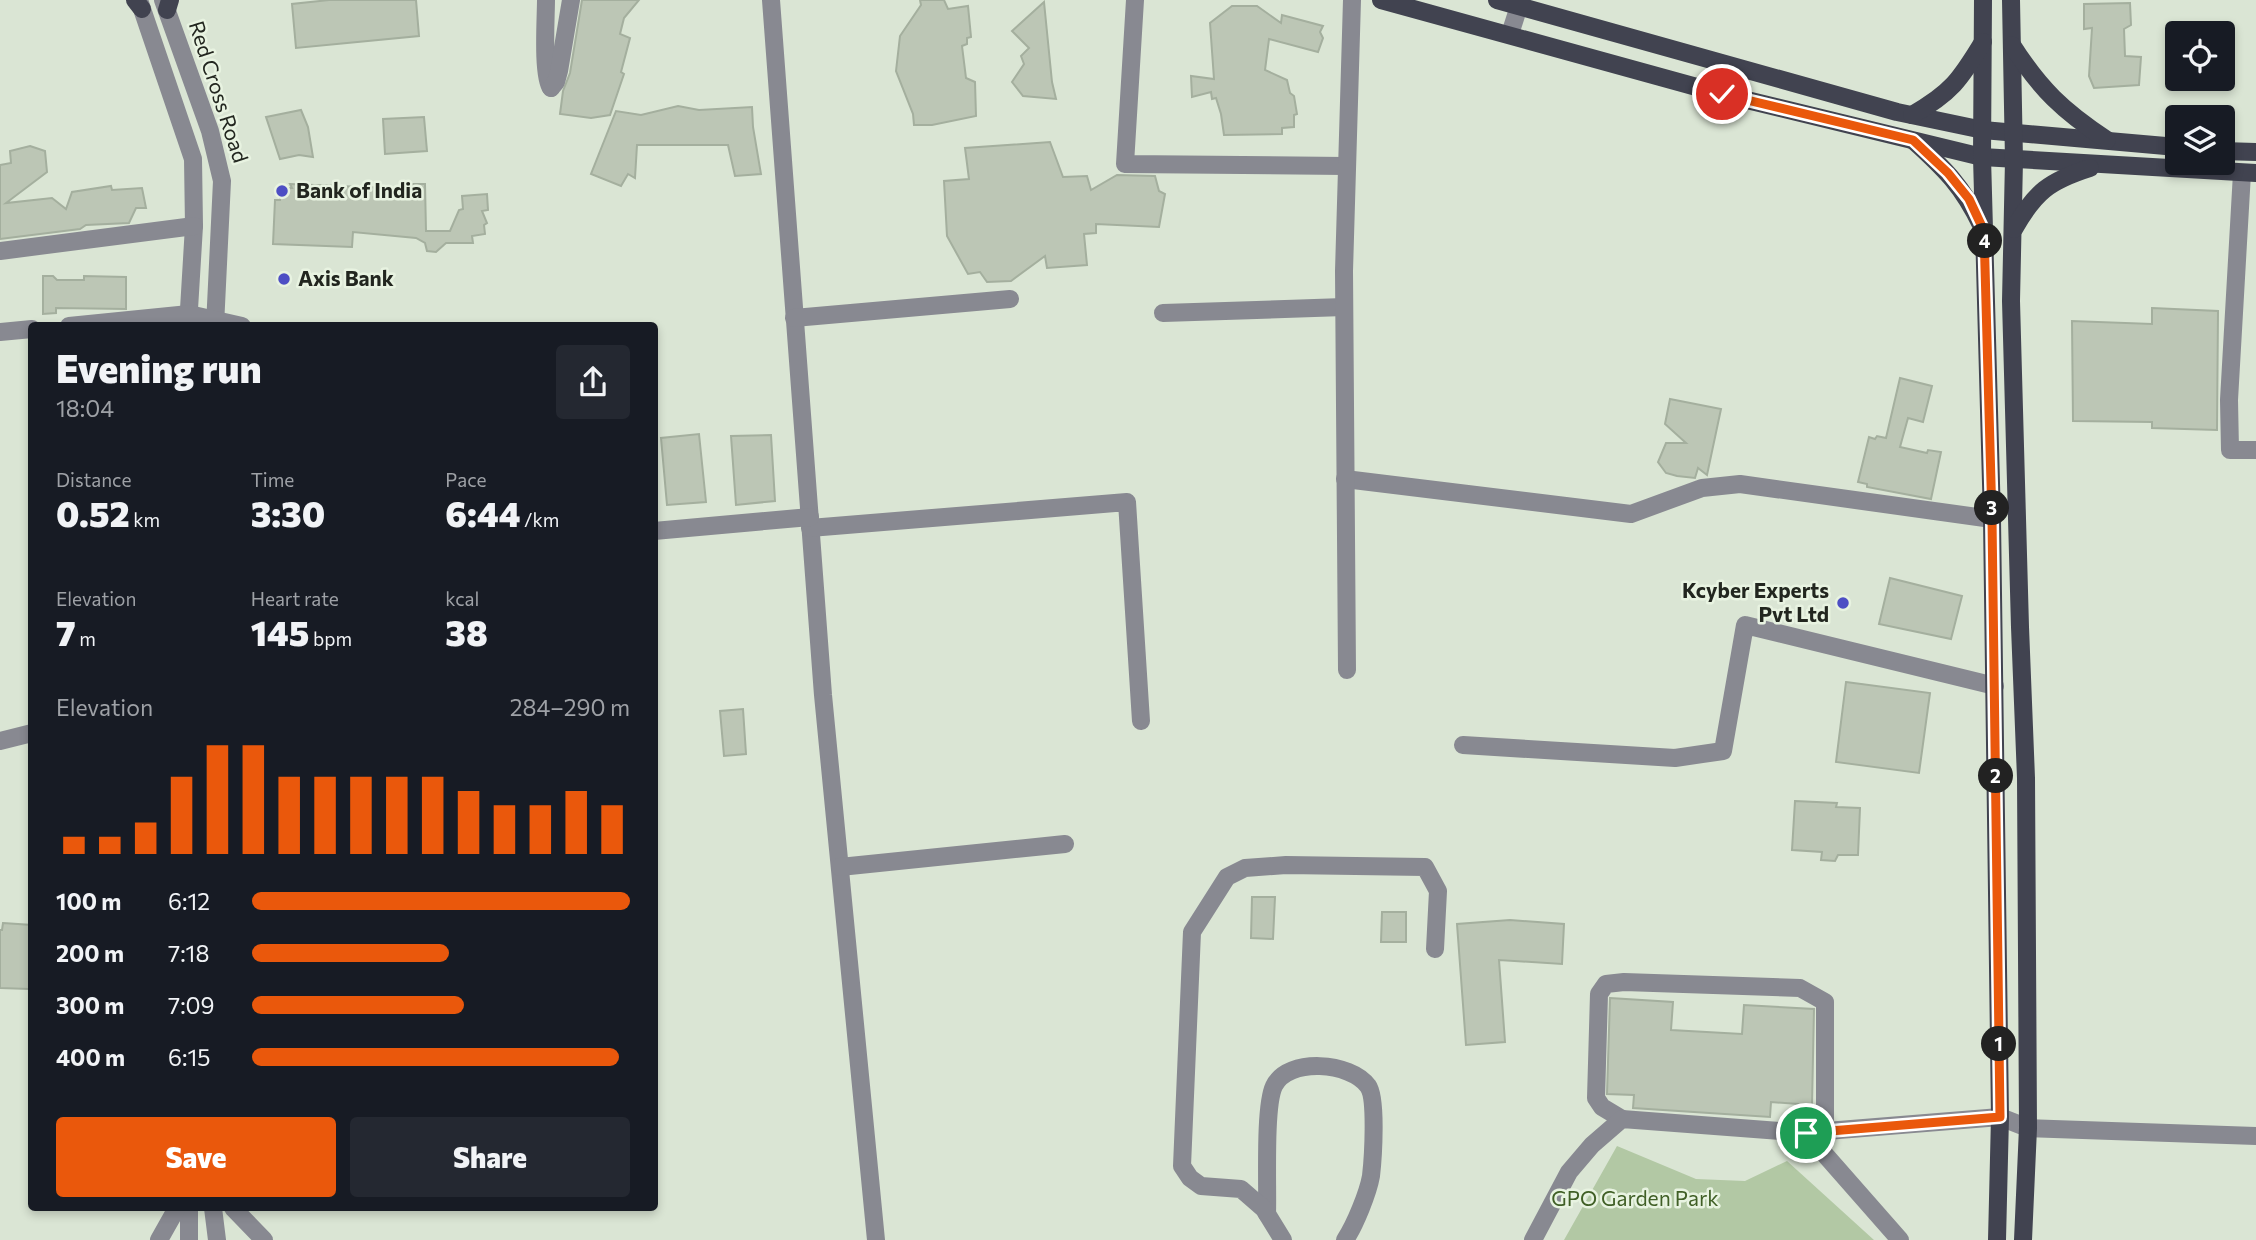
<!DOCTYPE html>
<meta charset="utf-8">
<style>
:root{--surface:#171b24;--page:#242831;--text:#f1f3f6;--muted:#9ea1a6;--accent:#ea580c}
body{margin:0;font-family:Commissioner,sans-serif;background:var(--page);color:var(--text);height:100vh;display:flex;flex-direction:column;font-size:26px;white-space:nowrap}
*{box-sizing:border-box;margin:0}
p{font-size:23px;color:var(--muted)}
.icon{flex:none;width:38px;height:38px;fill:none;stroke:currentColor;stroke-width:2;stroke-linecap:round;stroke-linejoin:round}
.map{position:relative;flex:1;overflow:hidden}
.details{position:absolute;left:28px;top:322px;width:630px;height:889px;display:flex;flex-direction:column;background:var(--surface);border-radius:7px;box-shadow:0 4px 10px #0003}
.details>*{flex:none}
.fabs{position:absolute;left:2165px;top:21px;display:grid;gap:14px}
.fabs a{display:grid;place-items:center;width:70px;height:70px;border-radius:7px;background:var(--surface);box-shadow:0 4px 10px #0003;font-size:35px}
.pin{position:absolute;display:grid;place-items:center;width:60px;height:60px;color:#fff;margin:-30px;border:4px solid #fff;border-radius:50%;box-shadow:0 2px 7px #0007}
.km{position:absolute;width:35px;height:35px;margin:-18px;border-radius:50%;background:#222;color:#fff;font-size:19px;line-height:35px;text-align:center}
.round{display:grid;place-items:center;flex:none;width:74px;height:74px;border-radius:7px;background:var(--page)}
.summary{display:flex;align-items:center;justify-content:space-between;height:119px;padding:0 28px}
h1{font-size:38px;font-weight:800;line-height:52px}
.metrics{display:grid;grid-template-columns:repeat(3,1fr);gap:10px;height:119px;padding:7px 28px}
.metrics div{display:grid;align-content:center}
.metrics b{font-size:35px;font-weight:800}
.metrics small{font-size:19px;font-weight:400}
.metrics p{font-size:19px}
.chart{height:196px;padding:14px 28px}
.chart p{display:flex;justify-content:space-between}
.chart svg{width:100%;height:126px;margin-top:7px;stroke:var(--accent);stroke-width:6}
.primary-button{display:flex;gap:14px;margin-top:auto;padding:14px 28px}
.primary-button a{flex:1;height:80px;border-radius:7px;background:var(--accent);color:#fff;font-size:28px;font-weight:800;line-height:80px;text-align:center}
.primary-button a+a{background:var(--page);color:var(--text)}
ul{padding:0 28px;list-style:none;font-size:23px}
li{display:grid;grid-template-columns:112px 84px 1fr;align-items:center;height:52px}
li i{height:18px;border-radius:9px;background:var(--accent)}
.map>svg:first-child{display:block}
</style>
<div class="map">
<svg width="2256" height="1240" viewBox="0 0 2256 1240">
<rect width="100%" height="100%" fill="#dae5d4"/>
<!-- green -->
<path fill="#b2c8a4" d="M1617,1146L1696,1179L1745,1181L1787,1161L1874,1240H1564Z"/>
<!-- building -->
<g fill="#bcc6b5" stroke="#a4af9e" stroke-width="2">
<path d="M329,0H416L419,36L296,48L292,4Z"/>
<path d="M582,0H639L624,18L620,34L630,38L621,72L624,74L610,115L591,118L560,114L563,91L570,73Z"/>
<path d="M920,0H944L948,9L968,6L971,37L967,38V44L962,46L966,78L975,82L976,116L932,125H914L913,114L896,71L900,36L921,5Z"/>
<path d="M1044,2L1052,82L1056,99L1023,96L1012,82L1024,64L1021,56L1029,48L1012,31Z"/>
<path d="M2130,3L2131,25L2124,29L2125,56L2141,57L2139,85L2094,88L2089,76L2092,28L2084,29V4Z"/>
<path d="M1232,6H1257L1281,23L1282,15L1323,26L1320,32L1323,38L1318,52L1269,39L1265,70L1287,80L1290,93L1294,96L1297,114L1294,115V127L1282,128V134L1224,135L1221,114L1216,98L1212,99L1211,92L1192,97L1191,76L1214,79L1210,23Z"/>
<path d="M678,106L699,110L752,107L753,127L761,174L735,176L728,145H637L635,178L628,174L621,186L591,174L616,111L641,115Z"/>
<path d="M301,110L308,127L313,157L299,155L280,159L266,117Z"/>
<path d="M424,117L427,151L385,154L383,119Z"/>
<path d="M1050,142L1063,177L1087,176L1091,190L1117,175L1155,176L1159,191L1165,194L1159,227L1096,224V233L1084,234L1087,265L1047,268L1045,256L1011,281L987,282L980,272L968,274L947,236L944,181L969,179L965,148Z"/>
<path d="M30,146L45,151L47,172L6,203L52,198L66,209L72,192L111,186L112,190L142,188L146,208H136L129,223L86,225L80,229L0,239V165L11,163L10,151Z"/>
<path d="M290,184L412,189L413,184H425L426,231H450L459,210L463,209L462,196L487,194L488,210L482,211L487,223L484,225L485,234L472,236L473,243H446L436,252L427,251L425,243L416,238L353,232L352,247L273,244L275,200H280V188H292Z"/>
<path d="M43,276H53L57,280H84V276L126,277V309L56,308V313L43,314Z"/>
<path d="M2152,308L2218,311L2217,430L2152,428V422L2073,421L2072,321L2152,324Z"/>
<path d="M1900,378L1932,386L1923,422L1908,418L1900,447L1927,453L1928,450L1941,452L1931,499L1867,487V484L1858,482L1869,437L1875,439L1877,436L1886,438Z"/>
<path d="M1670,399L1721,409L1707,475L1698,468L1695,478L1677,476L1666,473L1658,462L1666,443H1686L1665,424Z"/>
<path d="M699,434L706,502L667,505L661,438Z"/>
<path d="M771,435L775,501L736,505L731,436Z"/>
<path d="M1890,578L1962,596L1951,639L1879,624Z"/>
<path d="M1846,682L1930,693L1919,773L1836,762Z"/>
<path d="M743,709L746,754L724,756L720,711Z"/>
<path d="M1795,801L1837,803L1836,807L1860,808L1858,855H1838L1835,861L1821,860L1822,852L1792,850Z"/>
<path d="M1252,897H1275L1273,939L1251,938Z"/>
<path d="M1382,912H1406V942H1381Z"/>
<path d="M1510,920L1564,924L1562,964L1499,960L1505,1042L1466,1045L1457,924Z"/>
<path d="M3,923L32,925L29,989L0,988V930H2Z"/>
<path d="M1610,998L1673,1002L1671,1030L1742,1034L1744,1005L1814,1009L1812,1105L1771,1102L1770,1117L1633,1108L1634,1095L1607,1094Z"/>
</g>
<g fill="none" stroke-linecap="round" stroke-linejoin="round">
<!-- minor -->
<g stroke="#888991" stroke-width="18">
<path d="M139,0L193,159L194,226L188,326"/>
<path d="M163,0L210,131L222,181L215,326"/>
<path d="M546,0C546,18 542,75 551,88"/>
<path d="M771,0L823,695L876,1240"/>
<path d="M1135,0L1125,164L1346,166"/>
<path d="M1510,34L1521,0"/>
<path d="M551,88L556,82L559,71L571,0"/>
<path d="M2242,173L2229,400L2230,450H2256"/>
<path d="M0,251L194,226"/>
<path d="M1163,313L1344,307"/>
<path d="M794,318L1010,299"/>
<path d="M69,326L189,314L242,326"/>
<path d="M0,332L32,329"/>
<path d="M1345,479L1631,514L1702,488L1740,484L1992,519"/>
<path d="M810,528L1127,502L1141,721"/>
<path d="M654,531L810,517"/>
<path d="M1347,670L1344,271L1352,0"/>
<path d="M0,741L32,733"/>
<path d="M1463,745L1675,758L1723,751L1745,625L1995,686"/>
<path d="M840,867L1065,844"/>
<path d="M1622,1119L1602,1107L1596,1098L1599,994L1606,984L1624,982L1800,988L1825,1002V1131"/>
<path d="M1814,1132L2000,1117L2028,1128L2256,1136"/>
<path d="M189,1208V1240"/>
<path d="M213,1208L217,1240"/>
<path d="M233,1208L264,1240"/>
<path d="M1267,1214C1268,1188 1264,1107 1274,1086C1288,1057 1351,1062 1368,1086C1377,1098 1373,1159 1371,1176C1368,1193 1355,1225 1345,1240"/>
<path d="M159,1240L177,1208"/>
<path d="M1283,1240L1264,1209L1241,1189L1201,1186L1190,1178L1182,1166L1192,932L1227,877L1245,868L1286,865L1425,867L1438,891L1435,949"/>
<path d="M1533,1240L1569,1172L1592,1145L1622,1119L1806,1133L1900,1240"/>
</g>
<!-- major -->
<g stroke="#414350" stroke-width="18">
<path d="M135,0L142,9"/>
<path d="M1381,0L1722,94L1982,157L2256,173"/>
<path d="M1497,0L1897,112L1983,130L2177,147"/>
<path d="M1983,0L1982,157L1992,519L2000,1117L1997,1240"/>
<path d="M2011,0L2014,160L2011,301L2020,627L2026,778L2028,1128L2023,1240"/>
<path d="M167,10L170,0"/>
<path d="M2012,45C2040,89 2063,111 2107,140"/>
<path d="M1912,115C1951,93 1960,80 1983,42"/>
<path d="M1914,141C1945,169 1963,187 1981,225"/>
<path d="M2222,151L2256,152"/>
<path d="M2014,229C2035,192 2049,181 2090,168"/>
</g>
</g>
<g fill="none" stroke-linecap="round" stroke-linejoin="round">
<defs>
<path id="route" d="M1722,94L1913,140L1948,173L1969,199L1984,231L1992,519L2000,1117L1806,1133"/>
</defs>
<!-- route casing -->
<use href="#route" stroke="#fff" stroke-width="14"/>
<!-- route -->
<use href="#route" stroke="#ea580c" stroke-width="9"/>
</g>
<!-- markers -->
<g fill="#4d4ec4" stroke="#e8f3e1" stroke-width="2.5">
<circle cx="282" cy="191" r="7"/>
<circle cx="284" cy="279" r="7"/>
<circle cx="1843" cy="603" r="7"/>
</g>
<g text-anchor="middle" stroke-width="5" stroke-linejoin="round" paint-order="stroke">
<!-- street labels -->
<g font-size="21" fill="#22261f" stroke="#e8f3e1">
<text transform="translate(218 92) rotate(72)" y="7">Red Cross Road</text>
</g>
<!-- poi labels -->
<g font-size="21" font-weight="bold" fill="#22261f" stroke="#e8f3e1" text-anchor="start">
<text x="296" y="198">Bank of India</text>
<text x="298" y="286">Axis Bank</text>
<text x="1829" y="598" text-anchor="end">Kcyber Experts<tspan x="1829" dy="24">Pvt Ltd</tspan></text>
</g>
<!-- park labels -->
<g font-size="21" fill="#405f26" stroke="#e8f3e1">
<text x="1635" y="1206">GPO Garden Park</text>
</g>
</g>
</svg>
<div class="fabs">
<a><svg class="icon" aria-label="locate" viewBox="0 0 24 24"><circle cx="12" cy="12" r="6"/><path d="M12 2v4M12 18v4M2 12h4M18 12h4"/></svg></a>
<a><svg class="icon" aria-label="layers" viewBox="0 0 24 24"><path d="M12 4l9 5-9 5-9-5zM3 14l9 5 9-5"/></svg></a>
</div>
<div class="pin" style="left:1806px;top:1133px;background:#1e9e55"><svg class="icon" aria-label="arrive" viewBox="0 0 24 24"><path d="M6 21V4h12l-3 4 3 4H6"/></svg></div>
<div class="pin" style="left:1722px;top:94px;background:#d93025"><svg class="icon" aria-label="check" viewBox="0 0 24 24"><path d="M5 12l5 5 9-10"/></svg></div>
<b class="km" style="left:1999px;top:1044px">1</b>
<b class="km" style="left:1996px;top:776px">2</b>
<b class="km" style="left:1992px;top:508px">3</b>
<b class="km" style="left:1985px;top:241px">4</b>
<section class="details">
<div class="summary"><div><h1>Evening run</h1><p>18:04</p></div><a class="round"><svg class="icon" aria-label="share" viewBox="0 0 24 24"><path d="M12 15V3M7 8l5-5 5 5M5 13v7h14v-7"/></svg></a></div>
<div class="metrics">
<div><p>Distance</p><b>0.52<small> km</small></b></div>
<div><p>Time</p><b>3:30</b></div>
<div><p>Pace</p><b>6:44<small> /km</small></b></div>
</div>
<div class="metrics">
<div><p>Elevation</p><b>7<small> m</small></b></div>
<div><p>Heart rate</p><b>145<small> bpm</small></b></div>
<div><p>kcal</p><b>38</b></div>
</div>
<div class="chart"><p><span>Elevation</span>284–290 m</p>
<svg viewBox="0 0 160 44" preserveAspectRatio="none"><path d="M5 44V38M15 44V38M25 44V33M35 44V17M45 44V6M55 44V6M65 44V17M75 44V17M85 44V17M95 44V17M105 44V17M115 44V22M125 44V27M135 44V27M145 44V22M155 44V27"/></svg>
</div>
<ul>
<li><b>100 m</b>6:12<i style="width:100%"></i></li>
<li><b>200 m</b>7:18<i style="width:52%"></i></li>
<li><b>300 m</b>7:09<i style="width:56%"></i></li>
<li><b>400 m</b>6:15<i style="width:97%"></i></li>
</ul>
<div class="primary-button"><a>Save</a><a>Share</a></div>
</section>
</div>
